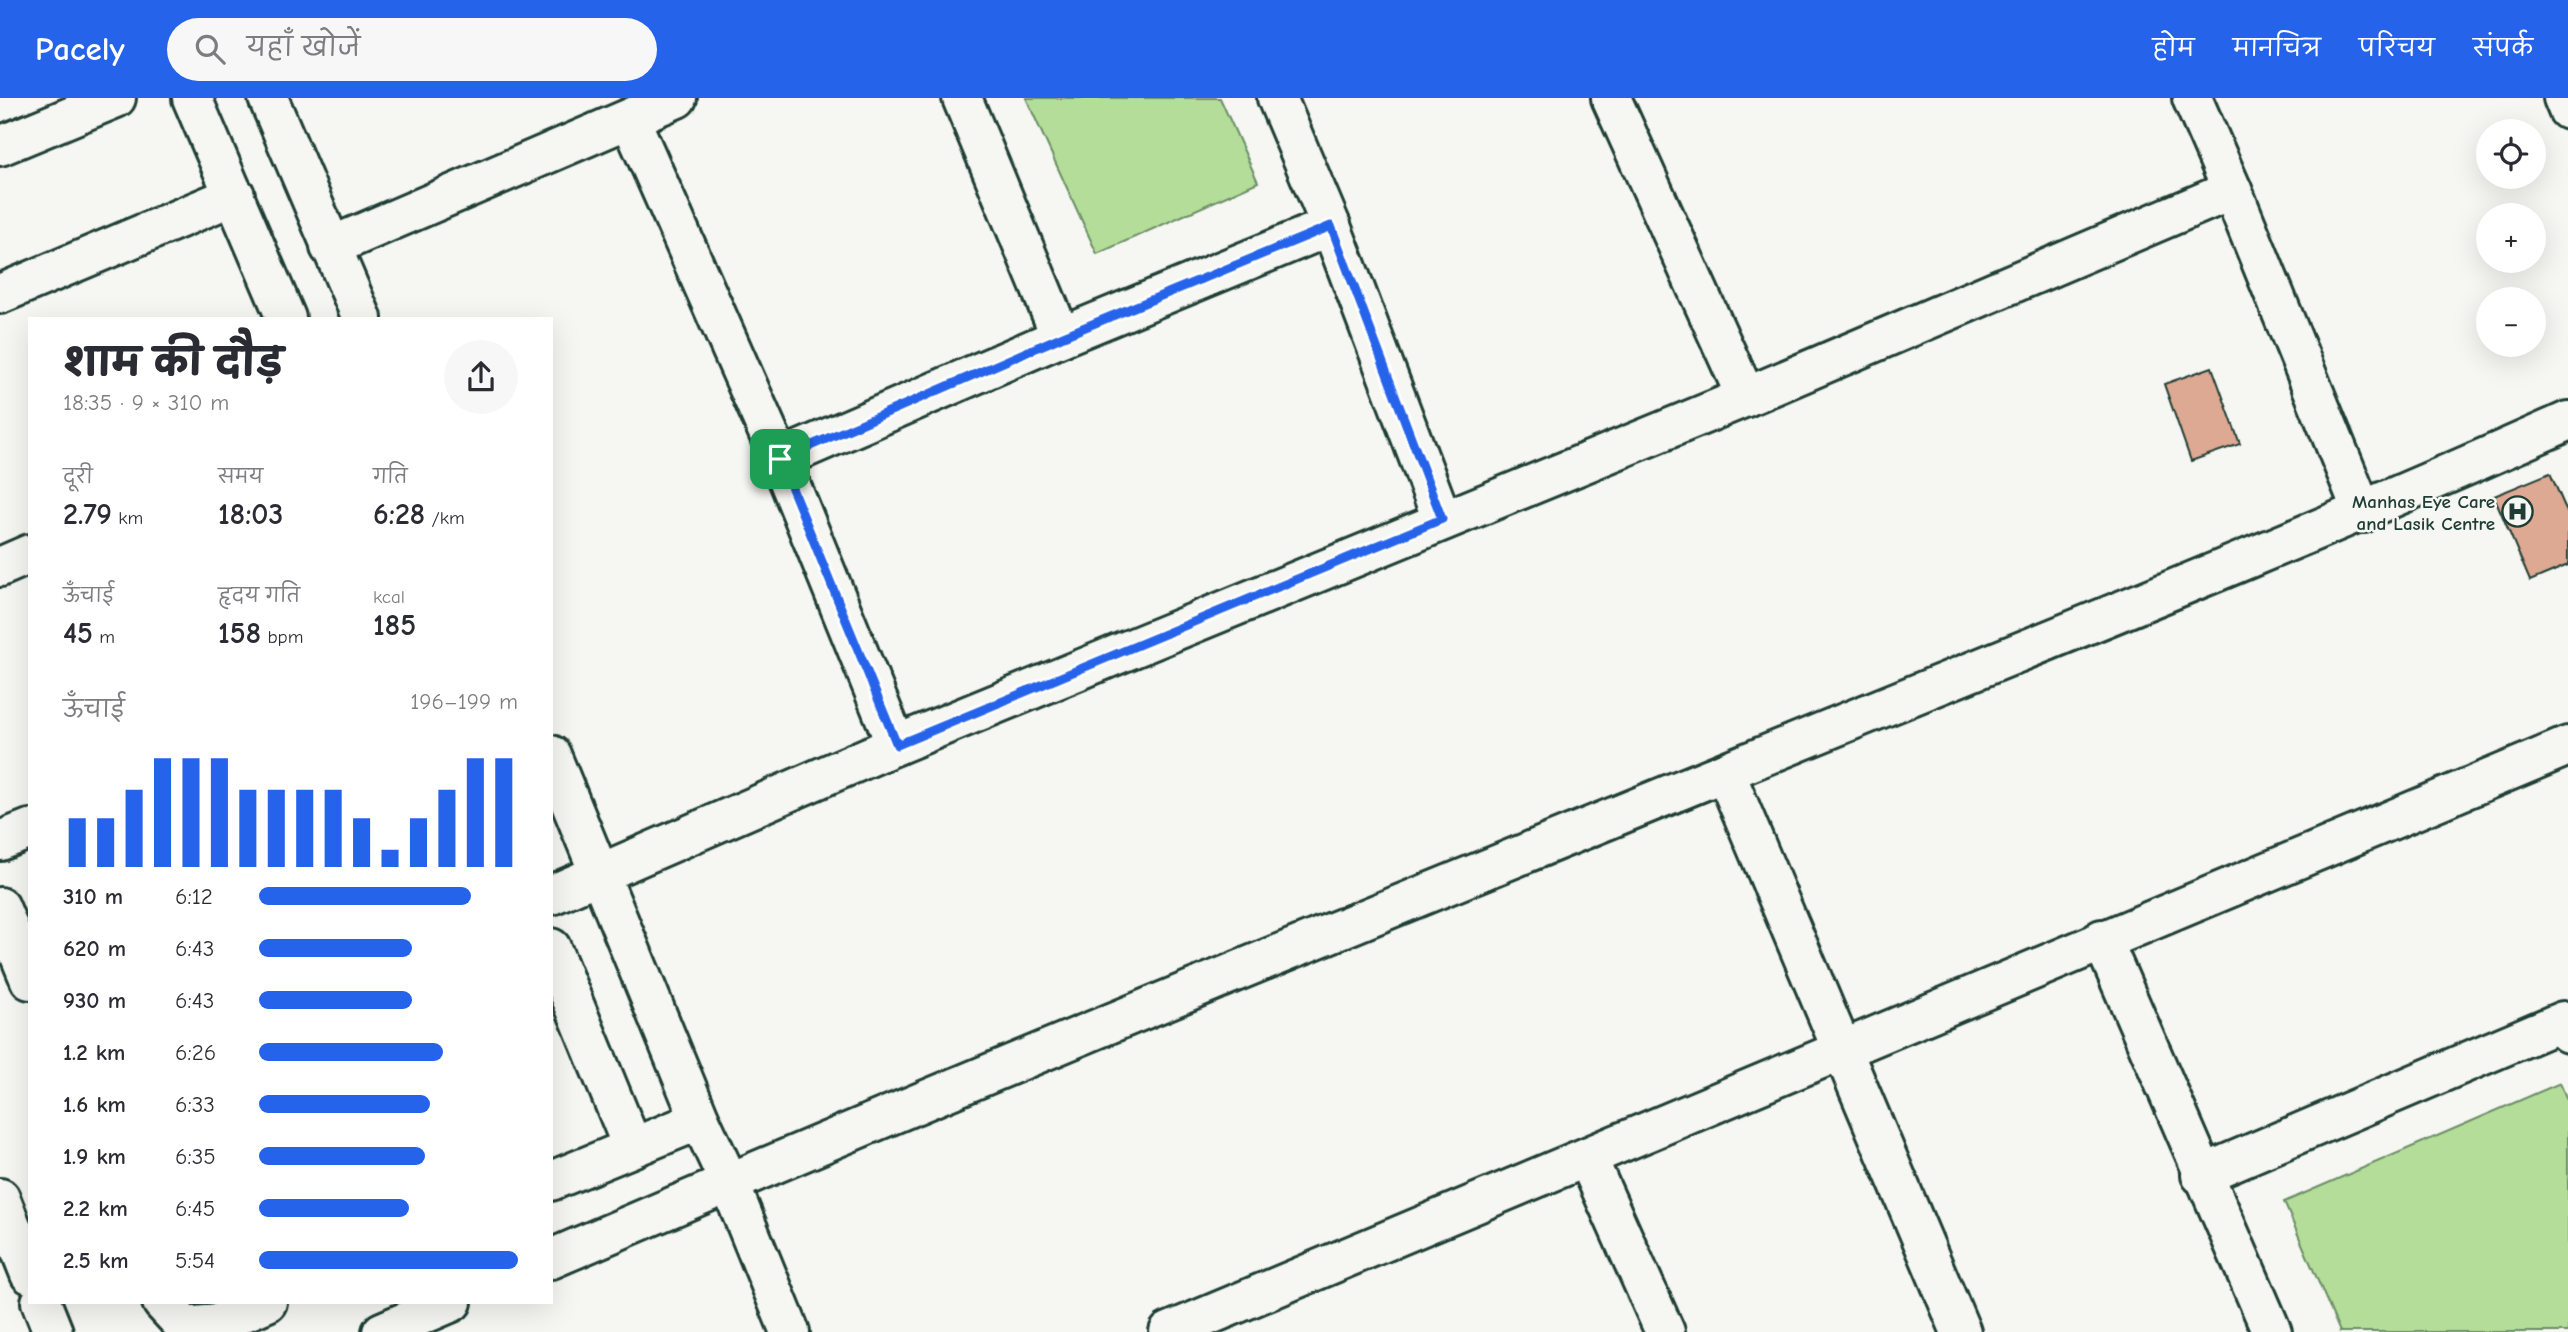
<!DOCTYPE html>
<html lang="hi">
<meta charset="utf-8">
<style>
:root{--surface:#fff;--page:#f7f7f7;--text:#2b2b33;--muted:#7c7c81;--accent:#2563eb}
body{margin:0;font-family:"Comic Neue","Playpen Sans Deva",sans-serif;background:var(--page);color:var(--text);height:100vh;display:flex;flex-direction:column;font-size:26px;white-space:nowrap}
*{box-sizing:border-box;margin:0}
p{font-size:23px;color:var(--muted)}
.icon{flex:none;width:38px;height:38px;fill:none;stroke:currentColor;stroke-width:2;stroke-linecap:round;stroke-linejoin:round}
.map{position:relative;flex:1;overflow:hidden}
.side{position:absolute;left:28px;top:219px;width:525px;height:987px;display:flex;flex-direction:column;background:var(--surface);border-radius:0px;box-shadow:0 7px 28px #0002}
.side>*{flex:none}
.buttons{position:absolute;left:2476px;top:21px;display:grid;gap:14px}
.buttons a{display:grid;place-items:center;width:70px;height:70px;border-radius:50%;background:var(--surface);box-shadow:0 7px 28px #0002;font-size:35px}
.pin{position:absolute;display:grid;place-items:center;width:60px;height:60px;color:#fff;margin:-30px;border-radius:14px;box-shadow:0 4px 10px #0006}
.round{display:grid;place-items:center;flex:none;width:74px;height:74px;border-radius:37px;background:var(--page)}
.summary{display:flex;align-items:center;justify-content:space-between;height:119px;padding:0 35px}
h1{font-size:38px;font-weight:800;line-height:52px}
.stats{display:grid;grid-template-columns:repeat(3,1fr);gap:10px;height:119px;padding:7px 35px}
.stats div{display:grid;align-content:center}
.stats b{font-size:30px;font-weight:800}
.stats small{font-size:19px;font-weight:400}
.stats p{font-size:19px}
.chart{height:196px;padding:14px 35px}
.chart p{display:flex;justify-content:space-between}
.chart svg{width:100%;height:126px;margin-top:7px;stroke:var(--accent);stroke-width:6}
ul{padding:0 35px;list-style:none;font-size:23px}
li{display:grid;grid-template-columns:112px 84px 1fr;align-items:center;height:52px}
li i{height:18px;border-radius:9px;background:var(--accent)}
header{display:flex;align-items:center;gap:42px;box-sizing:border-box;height:98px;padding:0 35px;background:var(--accent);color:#fff}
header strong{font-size:33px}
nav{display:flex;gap:38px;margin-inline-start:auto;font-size:24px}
.search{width:490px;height:63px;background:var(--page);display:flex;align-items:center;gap:18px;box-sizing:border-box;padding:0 24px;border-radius:38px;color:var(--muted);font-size:26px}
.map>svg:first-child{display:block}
</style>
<header>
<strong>Pacely</strong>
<div class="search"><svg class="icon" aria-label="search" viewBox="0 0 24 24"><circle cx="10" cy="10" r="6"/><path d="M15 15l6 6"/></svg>यहाँ खोजें</div>
<nav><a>होम</a><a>मानचित्र</a><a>परिचय</a><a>संपर्क</a></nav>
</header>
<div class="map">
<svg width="2568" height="1234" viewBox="0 0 2568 1234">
<rect width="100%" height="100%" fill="#f6f6f2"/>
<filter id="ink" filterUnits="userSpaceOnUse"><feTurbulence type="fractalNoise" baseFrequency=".0143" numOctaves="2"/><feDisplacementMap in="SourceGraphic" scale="14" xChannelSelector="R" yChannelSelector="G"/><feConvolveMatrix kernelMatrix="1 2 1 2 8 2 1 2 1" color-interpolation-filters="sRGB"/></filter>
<g filter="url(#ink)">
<!-- park -->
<g fill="#b4dd99" stroke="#6a8d66" stroke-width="2">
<path d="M1026,0H1220L1258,84L1097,156Z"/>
<path d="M2560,985L2568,1004V1234H2340L2284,1104Z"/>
</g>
<!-- building -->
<g fill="#dea992" stroke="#1f3d34" stroke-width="2">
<path d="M2212,269L2240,346L2191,363L2164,286Z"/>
<path d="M2550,375L2568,416V467L2530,483L2494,398Z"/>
</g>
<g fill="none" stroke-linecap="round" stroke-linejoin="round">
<defs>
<g id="street">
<path d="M192,0L286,220"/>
<path d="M268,0L362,220"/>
<path d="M962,0L1061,239"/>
<path d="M1277,0L1331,128"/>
<path d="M1611,0L1746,299"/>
<path d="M2192,0L2232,92L2363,415"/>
<path d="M2563,0L2568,12"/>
<path d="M630,21L780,361L896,647"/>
<path d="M0,48L116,0"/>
<path d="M330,149L677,0"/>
<path d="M0,196L235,97"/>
<path d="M780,361L1061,239L1331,128L1442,421"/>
<path d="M0,469L30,456"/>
<path d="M551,657L700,1022L729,1084"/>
<path d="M1725,674L1961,1234"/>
<path d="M0,743L30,731"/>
<path d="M551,797L896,647L1746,299L2232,92"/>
<path d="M0,809L30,882"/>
<path d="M2102,841L2272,1234"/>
<path d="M551,850L632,1048"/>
<path d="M1587,1059L1665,1234"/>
<path d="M2201,1077L2563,923L2568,935"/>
<path d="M551,1083L700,1022"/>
<path d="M162,1204L185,1229L217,1226L267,1204"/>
<path d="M1169,1234L2568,648"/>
</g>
<g id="secondary">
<path d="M729,1084L790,1234"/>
<path d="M0,1100L30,1176"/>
<path d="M551,1161C941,993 1334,833 1727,673C2008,558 2291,447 2568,323"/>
<path d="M41,1204L53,1234"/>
<path d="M382,1234L452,1204"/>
</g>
</defs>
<!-- street casing -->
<use href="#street" stroke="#1f3d34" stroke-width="44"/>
<!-- secondary casing -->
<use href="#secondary" stroke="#1f3d34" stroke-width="44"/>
<!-- street -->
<use href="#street" stroke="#f6f6f2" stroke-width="38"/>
<!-- secondary -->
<use href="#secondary" stroke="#f6f6f2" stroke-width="38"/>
</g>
</g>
<g fill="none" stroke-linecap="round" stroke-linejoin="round" filter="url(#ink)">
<defs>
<path id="route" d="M1331,128L1442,421L897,647L780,361L1061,239Z"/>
</defs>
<!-- route casing -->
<use href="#route" stroke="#fff" stroke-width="14"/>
<!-- route -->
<use href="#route" stroke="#2563eb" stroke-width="9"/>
</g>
<!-- icons -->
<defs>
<symbol id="hospital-ring" viewBox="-11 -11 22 22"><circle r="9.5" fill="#f6f6f2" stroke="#1f3d34" stroke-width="1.5"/><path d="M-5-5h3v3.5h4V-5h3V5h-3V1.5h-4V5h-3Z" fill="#1f3d34"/></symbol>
</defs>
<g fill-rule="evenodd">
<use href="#hospital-ring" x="2500" y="396" width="35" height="35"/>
</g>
<g text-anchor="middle" stroke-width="5" stroke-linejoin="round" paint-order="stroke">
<!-- poi labels -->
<g font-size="19" font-weight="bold" fill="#1f3d34" stroke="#f6f6f2" text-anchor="end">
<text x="2495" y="410">Manhas Eye Care<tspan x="2495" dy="22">and Lasik Centre</tspan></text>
</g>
</g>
</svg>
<div class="buttons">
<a><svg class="icon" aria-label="locate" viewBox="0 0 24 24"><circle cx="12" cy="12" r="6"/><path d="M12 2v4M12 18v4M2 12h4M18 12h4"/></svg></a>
<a>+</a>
<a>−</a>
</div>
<div class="pin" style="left:780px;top:361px;background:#1e9e55"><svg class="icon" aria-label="arrive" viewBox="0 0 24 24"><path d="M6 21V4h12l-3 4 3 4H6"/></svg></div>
<section class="side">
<div class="summary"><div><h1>शाम की दौड़</h1><p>18:35 · 9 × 310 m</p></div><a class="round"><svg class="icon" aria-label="share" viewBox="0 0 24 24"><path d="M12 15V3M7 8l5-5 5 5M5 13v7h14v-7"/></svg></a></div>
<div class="stats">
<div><p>दूरी</p><b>2.79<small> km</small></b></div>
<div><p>समय</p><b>18:03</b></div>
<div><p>गति</p><b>6:28<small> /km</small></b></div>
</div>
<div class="stats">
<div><p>ऊँचाई</p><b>45<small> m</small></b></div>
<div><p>हृदय गति</p><b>158<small> bpm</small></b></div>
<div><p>kcal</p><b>185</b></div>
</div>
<div class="chart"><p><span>ऊँचाई</span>196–199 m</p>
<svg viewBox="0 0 160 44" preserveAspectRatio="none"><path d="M5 44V27M15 44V27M25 44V17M35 44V6M45 44V6M55 44V6M65 44V17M75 44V17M85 44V17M95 44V17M105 44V27M115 44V38M125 44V27M135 44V17M145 44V6M155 44V6"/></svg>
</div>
<ul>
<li><b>310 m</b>6:12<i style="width:82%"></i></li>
<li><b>620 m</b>6:43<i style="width:59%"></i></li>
<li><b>930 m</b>6:43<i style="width:59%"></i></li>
<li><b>1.2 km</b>6:26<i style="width:71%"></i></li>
<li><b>1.6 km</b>6:33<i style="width:66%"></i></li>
<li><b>1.9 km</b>6:35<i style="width:64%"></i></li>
<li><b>2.2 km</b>6:45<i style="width:58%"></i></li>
<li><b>2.5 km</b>5:54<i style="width:100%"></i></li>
</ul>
</section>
</div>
